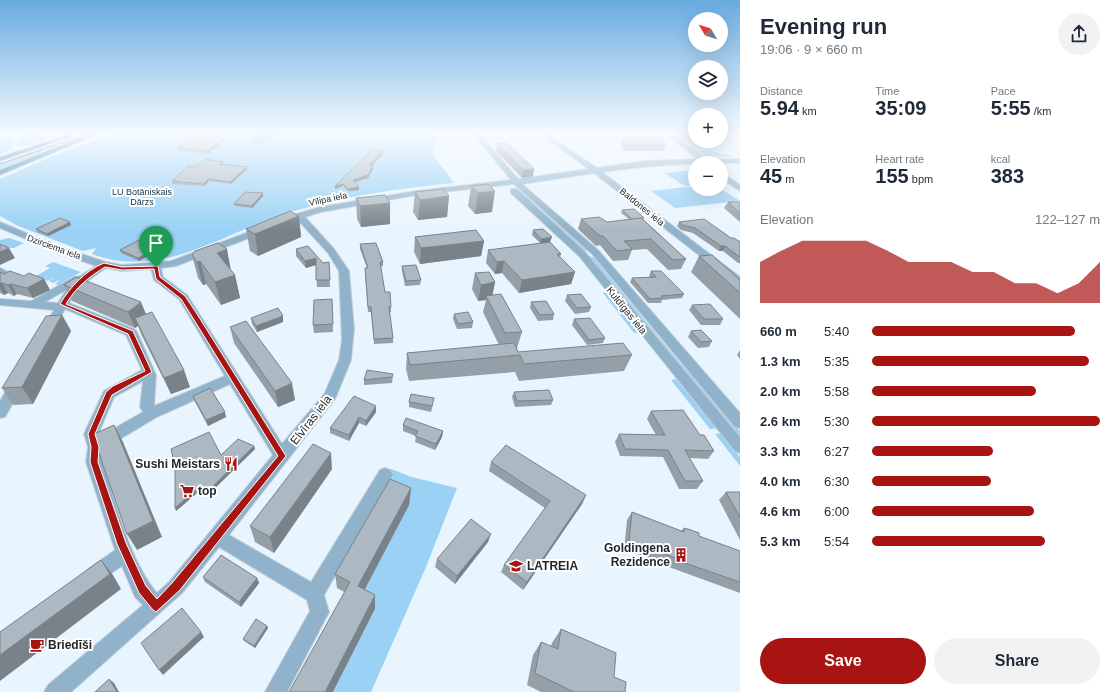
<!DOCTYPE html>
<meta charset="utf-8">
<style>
:root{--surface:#fff;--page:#f2f2f3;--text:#1f2937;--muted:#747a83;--accent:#a81412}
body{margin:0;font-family:Arial,sans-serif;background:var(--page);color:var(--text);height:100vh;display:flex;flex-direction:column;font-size:15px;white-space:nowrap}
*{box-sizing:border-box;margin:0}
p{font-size:13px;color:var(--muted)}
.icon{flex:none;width:22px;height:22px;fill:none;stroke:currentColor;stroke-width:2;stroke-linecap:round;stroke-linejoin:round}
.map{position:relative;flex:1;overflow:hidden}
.side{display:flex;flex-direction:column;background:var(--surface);width:380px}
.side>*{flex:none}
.needle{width:26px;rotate:309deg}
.fabs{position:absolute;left:688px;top:12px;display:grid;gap:8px}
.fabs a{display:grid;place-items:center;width:40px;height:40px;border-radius:50%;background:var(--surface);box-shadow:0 4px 16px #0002;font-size:20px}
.pin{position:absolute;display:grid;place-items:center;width:34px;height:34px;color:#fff;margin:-41px -17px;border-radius:50% 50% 50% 0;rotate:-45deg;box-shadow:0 0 4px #0007}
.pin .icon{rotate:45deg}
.round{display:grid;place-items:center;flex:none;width:42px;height:42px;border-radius:21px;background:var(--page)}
.head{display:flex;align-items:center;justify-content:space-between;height:68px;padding:0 20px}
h1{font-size:22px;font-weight:800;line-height:30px}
.metrics{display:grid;grid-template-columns:repeat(3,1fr);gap:6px;height:68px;padding:4px 20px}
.metrics div{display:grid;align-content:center}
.metrics b{font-size:20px;font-weight:800}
.metrics small{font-size:11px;font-weight:400}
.metrics p{font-size:11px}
.chart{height:112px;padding:8px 20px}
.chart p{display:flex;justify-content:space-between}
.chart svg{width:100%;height:72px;margin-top:4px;fill:var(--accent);opacity:.7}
.primary-button{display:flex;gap:8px;margin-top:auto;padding:8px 20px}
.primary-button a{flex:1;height:46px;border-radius:24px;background:var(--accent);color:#fff;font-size:16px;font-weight:800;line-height:46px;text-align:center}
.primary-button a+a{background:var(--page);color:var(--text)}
ul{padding:0 20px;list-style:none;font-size:13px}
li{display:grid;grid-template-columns:64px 48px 1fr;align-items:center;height:30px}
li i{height:10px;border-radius:5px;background:var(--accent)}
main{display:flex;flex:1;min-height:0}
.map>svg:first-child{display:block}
</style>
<main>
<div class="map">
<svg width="740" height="692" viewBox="0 0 740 692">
<rect width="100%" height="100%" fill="#e9f5fe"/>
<!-- green -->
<g fill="#9ad1f5">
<path d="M0,133L13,138L15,141L10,149L0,155Z"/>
<path d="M27,133H52L44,136L50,138L27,146H16L19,138Z"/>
<path d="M116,133H431L436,137L432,153L454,183C401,188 346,196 294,211C226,230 165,281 92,254L96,248L83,251L18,226L0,216V179L53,156Z"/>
<path d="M676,133H688L695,138V141H699L708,148L697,150Z"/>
<path d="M44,149L40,153L0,170V165Z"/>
<path d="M709,149C716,154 725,153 734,157H706L698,151Z"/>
<path d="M695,170V185L685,186L664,173Z"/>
<path d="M695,186V189H721L740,201L675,208L651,191Z"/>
<path d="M517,187L587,251H583L514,188Z"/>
<path d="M9,238L24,243L14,248L0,247V240Z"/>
<path d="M588,256L593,257L671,352L740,431V440Z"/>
<path d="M53,262L81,272L58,285L55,284L61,279L53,283L49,281L55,277L47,281L43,279L50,275L42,279L36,276L50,268L45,266Z"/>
<path d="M608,292L639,332L634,333L603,293Z"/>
<path d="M676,379L717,428L710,429L671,380Z"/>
<path d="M721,433L740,457V466L715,434Z"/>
<path d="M391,469L412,477L457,488L426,567L371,692H333L375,609L359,600L377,494Z"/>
</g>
<!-- water -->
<path fill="#459dd2" stroke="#3b7aa0" d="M268,133H278L261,143L250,142L253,138Z"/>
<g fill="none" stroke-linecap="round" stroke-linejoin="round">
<defs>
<g id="minor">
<path d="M473,133H479L518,179L589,169L538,133H545L597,168L645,161L697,159L665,133H672L706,159H740V163C693,163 649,165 602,172L740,277V285L736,284L594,173L522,184L598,250L740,413V428L735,427L592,254L514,184L416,195L321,212L305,217L334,249L349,271L354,329L351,360L335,399L229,535L311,582L380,470L385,468L390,470L393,475L324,595L329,612L287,692H265L310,611L307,600L219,547L182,593L71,692H44L48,685L143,605L135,597L122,566L93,585L87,582L84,576L87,570L115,550L86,462L88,447L84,434L104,391L142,370L126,335L65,309L52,332L48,333L42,329L54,310L0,305V299L31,301L74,277L80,276L96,266L54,251L0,228V222L60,247L106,262L122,265L171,261L259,228H265V232L176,266L161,268L163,277L187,295L282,444L325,393L339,360L342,340L339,271L328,253L298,220L285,224L281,221L296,214L320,207L416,191L511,180ZM106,268L122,271L151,269L154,280L179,299L225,376L154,406L156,375L137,332L134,329L69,303C78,287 91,278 106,268ZM66,290L58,303L45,302ZM143,381L140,407L143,412L99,437L98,434L114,397ZM230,384L273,455L170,581L157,593C130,562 115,501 102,462V450L157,417Z"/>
<path d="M721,172L740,185V191L721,178Z"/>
<path d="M511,189H517L585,252L740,437V453L735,451L579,256L511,193Z"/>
<path d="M0,268L10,273L5,276L0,275Z"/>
<path d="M16,380L21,382L23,385L5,417L0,418V401L11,382Z"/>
</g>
<g id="major">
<path d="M92,133H100L0,175V170Z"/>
<path d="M68,135L73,136L0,161V157Z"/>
</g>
</defs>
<!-- minor casing -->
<use href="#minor" stroke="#c5d0d8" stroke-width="2"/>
<!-- major casing -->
<use href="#major" stroke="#c5d0d8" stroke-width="2"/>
<!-- minor -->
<use href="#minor" fill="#90b3cb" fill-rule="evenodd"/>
<!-- major -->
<use href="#major" fill="#337ba6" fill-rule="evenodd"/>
<!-- tram -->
<path stroke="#383d40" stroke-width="1" d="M0,164L90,133"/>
</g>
<!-- wall -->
<g fill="#959fa7">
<path d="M557,133H604V134L559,135Z"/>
<path d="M624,136L666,144L664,151H623L621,143Z"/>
<path d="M225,140L207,154L178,150V148Z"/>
<path d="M497,144L533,176L522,178L496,151Z"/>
<path d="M383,151V154L371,166H373V169L368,178L355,182L359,190L348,191L343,186L335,189V186Z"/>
<path d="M223,162V164L247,169L231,184L209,181L204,186L173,184L172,181L196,167Z"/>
<path d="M488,184L492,212L475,214L468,206L471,186Z"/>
<path d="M415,192L449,196L447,217L418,220L413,212Z"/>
<path d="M263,193V196L252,208L235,206L234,204Z"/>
<path d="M356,198L390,224L361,227L357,219Z"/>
<path d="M728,202H740V222L724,208Z"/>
<path d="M622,210L644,218L643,219L686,259L681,269L668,270L647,249L632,250L628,260L613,261L600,245L596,246L578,229L581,219L607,222L629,219L621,213Z"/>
<path d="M299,216L301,237L258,256L250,251L246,229Z"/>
<path d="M70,222L71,225L48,236L37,232L36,229Z"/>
<path d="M679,222L740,242V263H738L723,251H719L693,233L681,230L677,226Z"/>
<path d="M533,230L550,242L561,254L560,257L575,272L571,284L519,293L502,273L495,274L486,263L488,250L540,243L532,235Z"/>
<path d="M415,237L484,241L481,256L420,264L414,252Z"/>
<path d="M360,244L383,262V266L380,267L385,292L391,307V312H389L393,338V343L374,344L371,312H368L365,273V268H367L360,249Z"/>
<path d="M157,248V251L139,261L121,253L120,250Z"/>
<path d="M296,249L323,263L329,262L330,287H317L316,265L306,268L296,256Z"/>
<path d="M192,255L231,270L235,275L240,298L221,305L206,284L203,285L198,278Z"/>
<path d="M699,256L740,280V319L691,272Z"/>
<path d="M402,266L421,280L420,285L405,286L402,271Z"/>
<path d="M651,271L684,294L682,298L662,300L661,303H648L630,282L632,278L650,277L649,276Z"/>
<path d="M0,272L4,274L44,279L50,290L33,298L17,294L14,296L8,293L4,295L0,293Z"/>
<path d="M475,273L495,282L492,295L522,332L517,348H516L518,352L632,355L624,371L519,381L515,372L409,381L406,369L407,353L499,345L483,312L486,300L478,301L472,289Z"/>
<path d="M64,285L146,314L190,387L171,394L141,334L138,326L135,328L72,301Z"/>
<path d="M567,295L591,307L589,312L575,314L565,301Z"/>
<path d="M332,299L333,332L314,333L313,325Z"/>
<path d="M531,302L554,314L553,320L538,321L530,308Z"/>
<path d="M692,305L723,319L720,325H701L689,310Z"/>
<path d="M454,314L473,322L472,328L457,329L453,319Z"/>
<path d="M62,315L71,331L33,404L13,405L2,388Z"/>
<path d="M251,318L283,322L257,332L252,324Z"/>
<path d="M574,319L605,338L603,343L587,345L572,325Z"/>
<path d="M230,327L295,400L278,407L234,343Z"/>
<path d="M691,331L712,341L709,347L698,348L688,337Z"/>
<path d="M740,350V359L737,355Z"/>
<path d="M393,374L392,383L364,385V380Z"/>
<path d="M514,392L553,400L551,405L515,407L512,397Z"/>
<path d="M193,396L226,417L208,426L195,402Z"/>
<path d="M409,402L433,404L431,412L409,407Z"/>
<path d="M376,406V412L366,426L359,423L349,441L330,433V428Z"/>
<path d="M651,411L700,435L714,451L708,459L689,458L703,481L697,489H679L663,457L620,456L615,442L619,434L656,435L647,419Z"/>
<path d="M403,425L443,431L442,437L435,450L415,442L416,436L403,431Z"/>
<path d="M254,446L255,449L210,493L196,494L176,511L221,455Z"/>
<path d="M491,462L586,495L582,504L523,590L501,572L504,565L545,508L489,471Z"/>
<path d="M332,469L274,553L255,542L250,526Z"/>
<path d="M411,488L409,505L365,589L375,609L337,588L335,574Z"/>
<path d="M726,492H740V540L719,500Z"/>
<path d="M632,512L681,531L684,528L699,536L740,551V593L669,567V566L624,549L627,520Z"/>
<path d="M488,542L455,584L435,567L437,559Z"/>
<path d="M203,577L257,578L259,583L241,607L205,582Z"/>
<path d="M267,626L268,628L255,648L244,641L243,639Z"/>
<path d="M561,629L614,677L625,692H541L527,685L533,655L541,642L551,646L552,643Z"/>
</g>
<!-- shaded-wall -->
<g fill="#798288">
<path d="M225,138V140L207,154V151Z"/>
<path d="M383,151V154L369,168V165Z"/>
<path d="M373,166V169L368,178L353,183V180Z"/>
<path d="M247,167V169L231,184L230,182Z"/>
<path d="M534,169L533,176L522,178L523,170Z"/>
<path d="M208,179L209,181L204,186V184Z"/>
<path d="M343,184V186L335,189V186Z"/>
<path d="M359,187V190L348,191V189Z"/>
<path d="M495,191L492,212L475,214L478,193Z"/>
<path d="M263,193V196L252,208V206Z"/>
<path d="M449,196L447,217L418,220L420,200Z"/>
<path d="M390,203V224L361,227L360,206Z"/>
<path d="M299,216L301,237L258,256L255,234Z"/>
<path d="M70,222L71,225L48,236L47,234Z"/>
<path d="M552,237L550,242L540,244L541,239Z"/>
<path d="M484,241L481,256L420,264L421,248Z"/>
<path d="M721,246H725L723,251H719Z"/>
<path d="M9,248L15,258L0,265V252Z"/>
<path d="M157,248V251L139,261L138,258Z"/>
<path d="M227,249L231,271L217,253Z"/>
<path d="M316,258V265L306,268L305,261Z"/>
<path d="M200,261L206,284L203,285L197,262Z"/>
<path d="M504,261L502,273L495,274L497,262Z"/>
<path d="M575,272L571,284L519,293L522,280Z"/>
<path d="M235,275L240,298L221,305L215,282Z"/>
<path d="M44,279L50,290L33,298L27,288Z"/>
<path d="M495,282L492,298L486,296V300L478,301L481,285Z"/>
<path d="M0,283H2L8,293L4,295L0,288Z"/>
<path d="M11,284L17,294L14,296L8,285Z"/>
<path d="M141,302L148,319L135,318L138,326L135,328L128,312Z"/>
<path d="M62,315L71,331L33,404L22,387Z"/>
<path d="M283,316V322L257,332L256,326Z"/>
<path d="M184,370L190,387L171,394L164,378Z"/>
<path d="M292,383L295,400L278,407L275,391Z"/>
<path d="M376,406V412L366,426V421Z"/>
<path d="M225,412L226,417L208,426L206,420Z"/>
<path d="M359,417V423L349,441V435Z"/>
<path d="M114,425L123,442L162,537L137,550L127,534Z"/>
<path d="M443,431L442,437L435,450L436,444Z"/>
<path d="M254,446L255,449L210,493L209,490Z"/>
<path d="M331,453L332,469L274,553L270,537Z"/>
<path d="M411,488L409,505L359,600L358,586Z"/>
<path d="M194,491L196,494L176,511L175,508Z"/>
<path d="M586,495L582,504L523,590L527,582Z"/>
<path d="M491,534L488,542L455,584L457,576Z"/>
<path d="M101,560L113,575L121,589L0,681V655Z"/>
<path d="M257,578L259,583L241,607L239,602Z"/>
<path d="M375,595V609L333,692H325Z"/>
<path d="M267,626L268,628L255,648L254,646Z"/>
<path d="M201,632L204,637L163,675L159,670Z"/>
<path d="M109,679L114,683L119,692H117Z"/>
</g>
<!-- building -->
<g fill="#adb9c2" stroke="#798288">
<path d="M195,136L225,138L207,151L178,148Z"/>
<path d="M624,136H657L666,144H625Z"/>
<path d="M507,143L534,169L523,170L497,144Z"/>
<path d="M372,150L383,151L369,165L373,166L368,175L353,180L359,187L348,189L343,184L335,186Z"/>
<path d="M205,159L223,162L220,164L247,167L230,182L208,179L204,184L172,181L188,166L196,167Z"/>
<path d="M488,184L495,191L478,193L471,186Z"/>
<path d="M443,189L449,196L420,200L415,192Z"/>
<path d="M245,192L263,193L252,206L234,204Z"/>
<path d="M385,195L390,203L360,206L356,198Z"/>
<path d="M728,202H740V213Z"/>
<path d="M634,209L644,218L632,219L622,210Z"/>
<path d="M290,211L299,216L255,234L246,229Z"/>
<path d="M599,217L607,222L641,218L686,259L673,260L651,239L624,241L632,249L617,251L603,236H600L581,219Z"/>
<path d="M60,218L70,222L47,234L36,229Z"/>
<path d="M704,219L731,238H734L740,242V257L725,246H721L695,228L683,225L679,222Z"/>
<path d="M543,229L552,237L541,239L533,230Z"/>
<path d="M476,230L484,241L421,248L415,237Z"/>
<path d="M139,240L157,248L138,258L120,250Z"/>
<path d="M550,242L561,254H557L575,272L522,280L504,261L497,262L488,250Z"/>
<path d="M218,243L227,249L217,253L235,275L215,282L200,261L197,262L192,255L195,251Z"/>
<path d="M376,243L383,262H380L385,292H390L391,307H389L393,338L374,339L371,307H368L365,268H368L360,244Z"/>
<path d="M0,244L9,248L0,252Z"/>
<path d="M308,246L323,263L329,262L330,280H316V258L305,261L296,249Z"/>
<path d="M712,255L740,280V293L699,256Z"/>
<path d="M416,265L421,280L406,281L402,266Z"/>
<path d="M10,271L24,276L29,273L44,279L27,288L11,284L8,285L2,283H0V272L4,274Z"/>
<path d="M651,271H661L684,294L661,296L663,298L650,299L632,278L656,277Z"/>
<path d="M489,272L495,282L481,285L475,273Z"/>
<path d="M76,277L141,302L128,312L64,285Z"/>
<path d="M501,294L522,332L505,333L486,296Z"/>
<path d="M581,294L591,307L577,308L567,295Z"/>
<path d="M332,299L333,324L313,325L314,300Z"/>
<path d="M546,301L554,314L540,315L531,302Z"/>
<path d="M710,304L723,319H704L692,305Z"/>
<path d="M278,308L283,316L256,326L251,318Z"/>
<path d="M152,312L184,370L164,378L135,318Z"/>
<path d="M468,312L473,322L458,324L454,314Z"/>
<path d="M62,315L22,387L2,388L46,316Z"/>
<path d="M590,318L605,338L589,340L574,319Z"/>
<path d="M246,321L292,383L275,391L230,327Z"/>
<path d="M701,330L712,341L701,342L691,331Z"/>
<path d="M514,343L518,352L623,343L632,355L524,364L520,355L410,365L407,353Z"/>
<path d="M367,370L393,374L392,377L364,380Z"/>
<path d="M210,388L225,412L206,420L193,396Z"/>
<path d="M549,390L553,400L517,401L514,392Z"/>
<path d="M411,394L434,398L432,406L409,402Z"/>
<path d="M354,396L376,406L366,421L359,417L349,435L330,428Z"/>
<path d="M683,410L700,435H704L714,451L685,450L703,481H685L668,450L625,449L619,434L665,435L651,411Z"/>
<path d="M406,418L443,431L436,444L415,436L418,431L403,425Z"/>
<path d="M114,425L153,521L127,534L94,439V434Z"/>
<path d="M209,432L221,455L238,439L254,446L209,490L194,491L175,508V467L171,449Z"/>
<path d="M313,444L331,453L270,537L250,526Z"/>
<path d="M506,445L586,495L527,582L504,565L550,501L491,462Z"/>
<path d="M390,479L411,488L358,586L375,595L325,692H289L350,582L335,574Z"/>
<path d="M726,492H740V517Z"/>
<path d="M632,512L684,532V528L691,530L699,533V536L740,551V582L676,560V558L629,541Z"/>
<path d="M471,519L491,534L457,576L437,559Z"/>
<path d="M221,555L257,578L239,602L203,577Z"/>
<path d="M101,560L110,574L0,655V632Z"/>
<path d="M182,608L201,632L159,670L141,643Z"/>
<path d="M256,619L267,626L254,646L243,639Z"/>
<path d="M561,629L616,653L614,677L626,682L625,692H574L535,673L541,642L558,649Z"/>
<path d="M109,679L117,692H95Z"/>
</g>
<!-- sky -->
<linearGradient id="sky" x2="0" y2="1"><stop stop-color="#67abdf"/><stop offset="0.58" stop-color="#f5faff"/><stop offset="1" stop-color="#f5faff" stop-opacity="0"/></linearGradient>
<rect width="740" height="230" fill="url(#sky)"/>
<!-- route -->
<path fill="#a81412" stroke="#fff" fill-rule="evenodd" d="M104,263L122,267L158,266L160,277L185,296L197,314L286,456L180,590L156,612L153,610L139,593L117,544L90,462L91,447L88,434L106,392L113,386L145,371L128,334L60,304C70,287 85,271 104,263ZM105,267L122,270L154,269L156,279L181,299L191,315L278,456L172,583L157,599L146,586L126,543L98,462L99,447L95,434L112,395L152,372L133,331L66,304C76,287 89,277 105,267Z"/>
<!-- icons -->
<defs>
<symbol id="restaurant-bare" viewBox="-9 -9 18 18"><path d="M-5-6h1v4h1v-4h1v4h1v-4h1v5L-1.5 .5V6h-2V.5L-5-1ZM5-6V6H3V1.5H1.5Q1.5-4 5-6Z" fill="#a81412" stroke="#fff" stroke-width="2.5" paint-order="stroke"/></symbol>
<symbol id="supermarket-bare" viewBox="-9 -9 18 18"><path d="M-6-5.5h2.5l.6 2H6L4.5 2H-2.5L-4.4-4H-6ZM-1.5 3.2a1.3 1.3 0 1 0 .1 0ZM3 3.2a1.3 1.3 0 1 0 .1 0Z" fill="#a81412" stroke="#fff" stroke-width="2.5" paint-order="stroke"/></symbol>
<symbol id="building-bare" viewBox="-9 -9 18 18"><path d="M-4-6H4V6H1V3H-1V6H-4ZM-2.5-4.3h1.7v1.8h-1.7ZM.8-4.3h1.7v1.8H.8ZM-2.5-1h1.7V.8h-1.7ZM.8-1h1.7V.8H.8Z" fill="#a81412" stroke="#fff" stroke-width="2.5" paint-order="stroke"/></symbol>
<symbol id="school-bare" viewBox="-9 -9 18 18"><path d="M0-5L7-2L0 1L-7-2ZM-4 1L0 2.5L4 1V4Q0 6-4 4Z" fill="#a81412" stroke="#fff" stroke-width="2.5" paint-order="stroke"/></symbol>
<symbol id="cafe-bare" viewBox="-9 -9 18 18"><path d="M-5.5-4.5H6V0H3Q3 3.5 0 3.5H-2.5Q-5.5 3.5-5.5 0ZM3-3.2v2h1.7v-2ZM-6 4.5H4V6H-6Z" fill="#a81412" stroke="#fff" stroke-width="2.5" paint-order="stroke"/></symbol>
</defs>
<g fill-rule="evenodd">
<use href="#restaurant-bare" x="221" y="454" width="20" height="20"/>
<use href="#supermarket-bare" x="177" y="481" width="20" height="20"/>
<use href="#building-bare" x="671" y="545" width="20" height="20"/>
<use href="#school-bare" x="506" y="556" width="20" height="20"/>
<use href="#cafe-bare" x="27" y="635" width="20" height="20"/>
</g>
<g text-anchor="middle" stroke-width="4" stroke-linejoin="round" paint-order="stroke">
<!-- far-park labels -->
<g font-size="9" fill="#0f354b" stroke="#fff">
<text x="142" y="195">LU Botāniskais<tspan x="142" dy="10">Dārzs</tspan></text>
</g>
<!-- far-street labels -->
<g font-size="9" fill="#23272a" stroke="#fff">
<text transform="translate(328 199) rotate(-12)" y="3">Vīlipa iela</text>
<text transform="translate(642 207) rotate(39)" y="3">Baldones iela</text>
<text transform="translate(54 247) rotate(20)" y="3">Dzirciema iela</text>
</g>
<!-- street labels -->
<g font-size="10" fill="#23272a" stroke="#fff">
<text transform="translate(627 310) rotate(51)" y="4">Kuldīgas iela</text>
</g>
<!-- near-street labels -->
<g font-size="12" fill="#23272a" stroke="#fff">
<text transform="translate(311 420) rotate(-52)" y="4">Elvīras iela</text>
</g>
<!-- near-poi labels -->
<g font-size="12" font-weight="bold" fill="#23272a" stroke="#fff" text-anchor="start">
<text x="220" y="468" text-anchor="end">Sushi Meistars</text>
<text x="198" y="495">top</text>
<text x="670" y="552" text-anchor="end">Goldingena<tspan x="670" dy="14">Rezidence</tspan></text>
<text x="527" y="570">LATREIA</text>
<text x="48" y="649">Briedīši</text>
</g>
</g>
</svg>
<div class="fabs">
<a><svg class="needle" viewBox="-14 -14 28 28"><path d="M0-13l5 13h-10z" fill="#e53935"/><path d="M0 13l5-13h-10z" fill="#747a83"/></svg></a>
<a><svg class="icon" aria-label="layers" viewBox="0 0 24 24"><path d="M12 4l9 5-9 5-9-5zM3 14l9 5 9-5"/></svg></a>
<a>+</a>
<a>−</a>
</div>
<div class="pin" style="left:156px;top:267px;background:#1e9e55"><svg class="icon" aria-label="arrive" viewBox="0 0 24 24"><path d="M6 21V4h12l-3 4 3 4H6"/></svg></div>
</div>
<section class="side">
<div class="head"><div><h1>Evening run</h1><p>19:06 · 9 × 660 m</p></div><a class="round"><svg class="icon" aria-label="share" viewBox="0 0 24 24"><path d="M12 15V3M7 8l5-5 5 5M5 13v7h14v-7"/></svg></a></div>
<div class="metrics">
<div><p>Distance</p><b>5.94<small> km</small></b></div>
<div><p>Time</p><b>35:09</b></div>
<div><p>Pace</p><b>5:55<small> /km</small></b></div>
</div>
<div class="metrics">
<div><p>Elevation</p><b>45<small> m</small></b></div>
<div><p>Heart rate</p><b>155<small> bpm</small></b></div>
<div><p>kcal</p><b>383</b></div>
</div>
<div class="chart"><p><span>Elevation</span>122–127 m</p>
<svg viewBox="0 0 160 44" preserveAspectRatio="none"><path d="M0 44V19L10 12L20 6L30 6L40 6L50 6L60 12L70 19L80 19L90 19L100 25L110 25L120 32L130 32L140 38L150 32L160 19V44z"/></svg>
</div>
<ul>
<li><b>660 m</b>5:40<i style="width:89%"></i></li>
<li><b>1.3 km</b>5:35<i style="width:95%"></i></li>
<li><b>2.0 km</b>5:58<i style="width:72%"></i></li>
<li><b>2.6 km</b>5:30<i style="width:100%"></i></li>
<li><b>3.3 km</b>6:27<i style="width:53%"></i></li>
<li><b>4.0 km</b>6:30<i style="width:52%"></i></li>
<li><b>4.6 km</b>6:00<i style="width:71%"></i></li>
<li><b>5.3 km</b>5:54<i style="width:76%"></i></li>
</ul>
<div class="primary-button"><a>Save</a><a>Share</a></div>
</section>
</main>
